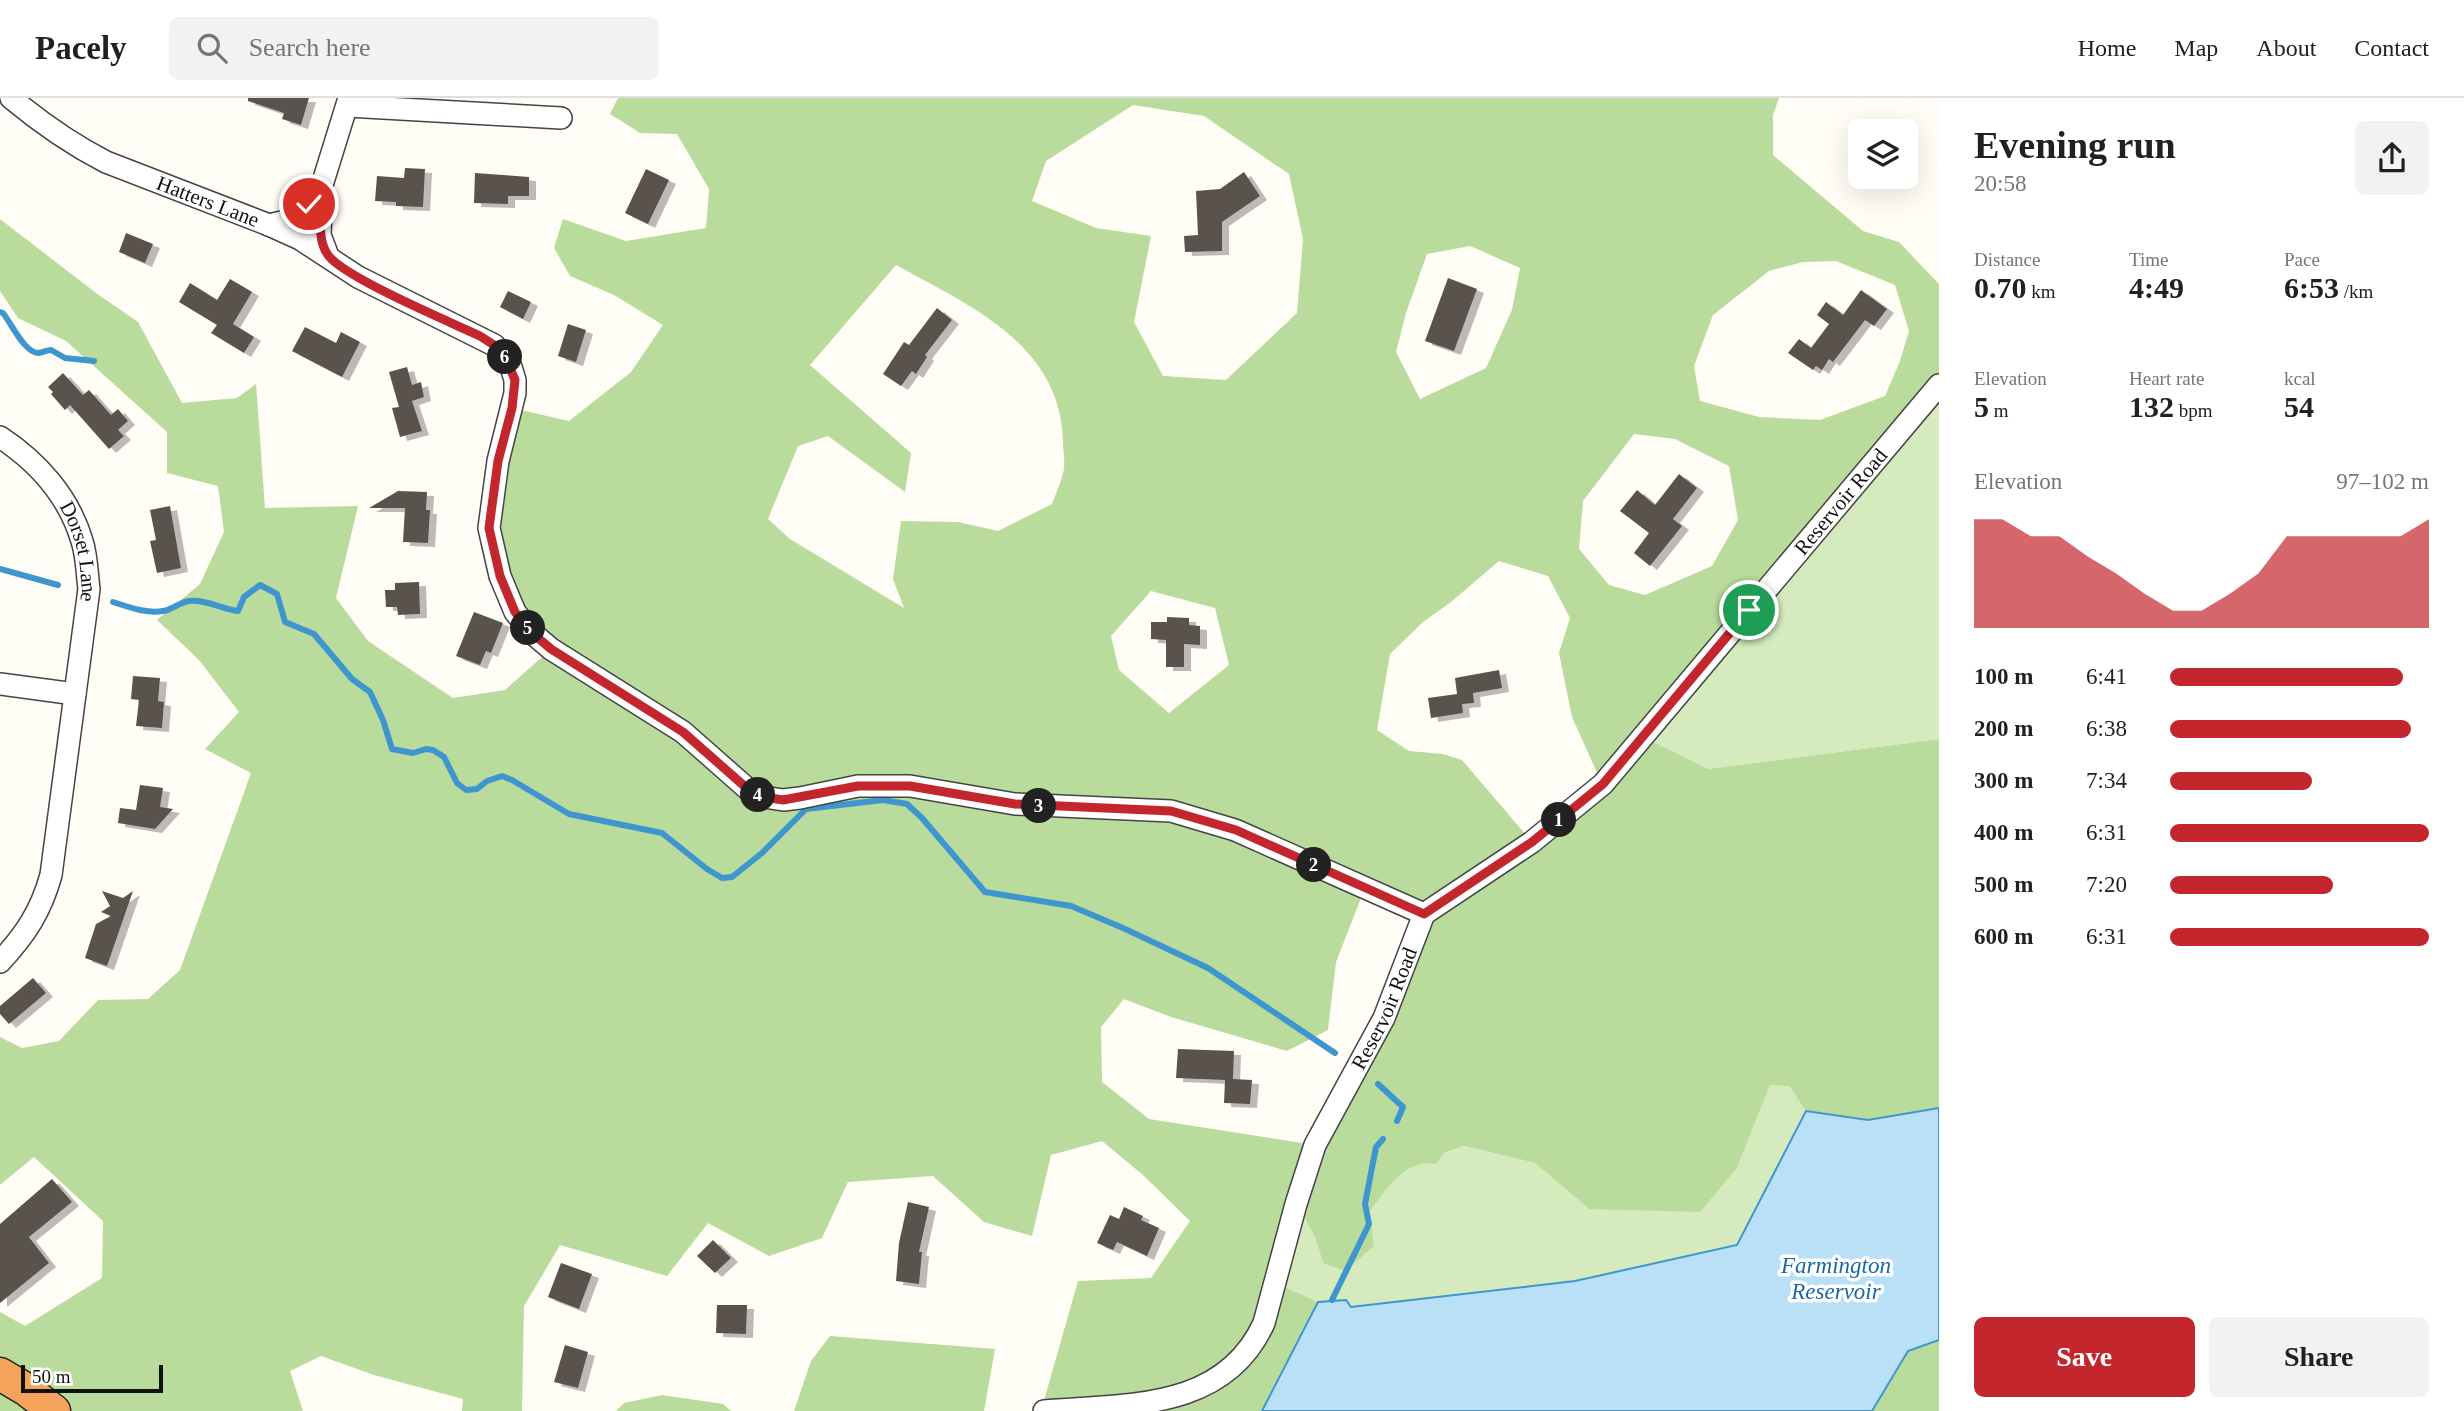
<!DOCTYPE html>
<meta charset="utf-8">
<style>
:root{--surface:#fff;--page:#f2f2f2;--text:#202124;--muted:#757577;--line:#e0e0e0;--accent:#c4262e}
body{margin:0;font-family:"Times New Roman",serif;background:var(--page);color:var(--text);height:100vh;display:flex;flex-direction:column;font-size:26px;white-space:nowrap}
*{box-sizing:border-box;margin:0}
p{font-size:23px;color:var(--muted)}
.icon{flex:none;width:38px;height:38px;fill:none;stroke:currentColor;stroke-width:2;stroke-linecap:round;stroke-linejoin:round}
.map{position:relative;flex:1;overflow:hidden}
.panel{display:flex;flex-direction:column;background:var(--surface);width:525px}
.panel>*{flex:none}
.buttons{position:absolute;left:1848px;top:21px;display:grid;gap:14px}
.buttons a{display:grid;place-items:center;width:70px;height:70px;border-radius:10px;background:var(--surface);box-shadow:0 7px 28px #0002;font-size:35px}
.scale{position:absolute;left:21px;bottom:18px;width:142px;box-sizing:border-box;padding-left:7px;border:4px solid #111;border-top:0;font-size:19px;line-height:24px;white-space:nowrap;color:#111;-webkit-text-stroke:5px #fff;paint-order:stroke}
.pin{position:absolute;display:grid;place-items:center;width:60px;height:60px;color:#fff;margin:-30px;border:4px solid #fff;border-radius:50%;box-shadow:0 2px 7px #0007}
.km{position:absolute;width:35px;height:35px;margin:-18px;border-radius:50%;background:#222;color:#fff;font-size:19px;line-height:35px;text-align:center}
.round{display:grid;place-items:center;flex:none;width:74px;height:74px;border-radius:10px;background:var(--page)}
.summary{display:flex;align-items:center;justify-content:space-between;height:119px;padding:0 35px}
h1{font-size:38px;font-weight:600;line-height:52px}
.stats{display:grid;grid-template-columns:repeat(3,1fr);gap:10px;height:119px;padding:7px 35px}
.stats div{display:grid;align-content:center}
.stats b{font-size:30px;font-weight:600}
.stats small{font-size:19px;font-weight:400}
.stats p{font-size:19px}
.chart{height:196px;padding:14px 35px}
.chart p{display:flex;justify-content:space-between}
.chart svg{width:100%;height:126px;margin-top:7px;fill:var(--accent);opacity:.7}
.action{display:flex;gap:14px;margin-top:auto;padding:14px 35px}
.action a{flex:1;height:80px;border-radius:10px;background:var(--accent);color:#fff;font-size:28px;font-weight:600;line-height:80px;text-align:center}
.action a+a{background:var(--page);color:var(--text)}
ul{padding:0 35px;list-style:none;font-size:23px}
li{display:grid;grid-template-columns:112px 84px 1fr;align-items:center;height:52px}
li i{height:18px;border-radius:9px;background:var(--accent)}
header{display:flex;align-items:center;gap:42px;box-sizing:border-box;height:98px;padding:0 35px;background:var(--surface);border-bottom:2px solid var(--line)}
header strong{font-size:33px}
nav{display:flex;gap:38px;margin-inline-start:auto;font-size:24px}
.search{width:490px;height:63px;background:var(--page);display:flex;align-items:center;gap:18px;box-sizing:border-box;padding:0 24px;border-radius:10px;color:var(--muted);font-size:26px}
main{display:flex;flex:1;min-height:0}
.map>svg:first-child{display:block}
</style>
<header>
<strong>Pacely</strong>
<div class="search"><svg class="icon" aria-label="search" viewBox="0 0 24 24"><circle cx="10" cy="10" r="6"/><path d="M15 15l6 6"/></svg>Search here</div>
<nav><a>Home</a><a>Map</a><a>About</a><a>Contact</a></nav>
</header>
<main>
<div class="map">
<svg width="1939" height="1313" viewBox="0 0 1939 1313">
<defs>
<filter id="shadow"><feDropShadow dx="7" dy="4" stdDeviation="0" flood-color="#0004"/></filter>
</defs>
<rect width="100%" height="100%" fill="#fffdf5"/>
<!-- green -->
<g fill="#d5ebbd">
<path d="M1939,287V641L1708,671L1642,639Z"/>
<path d="M1770,987L1789,988L1806,1013L1737,1147L1575,1183L1351,1209L1346,1202L1318,1204L1276,1185L1296,1106L1315,1139L1323,1165L1374,1148L1370,1113L1397,1077L1423,1063L1464,1048L1535,1065L1589,1111L1737,1070Z"/>
</g>
<!-- forest -->
<g fill="#b9dc9c" fill-rule="evenodd">
<path d="M618,0H1779L1773,17V57L1863,133L1899,144L1939,186V287L1643,639L1708,671L1939,641V1010L1868,1022L1806,1013L1789,988L1770,987L1737,1070L1700,1114L1589,1111L1535,1065L1464,1048L1444,1055L1436,1066C1405,1060 1387,1091 1370,1113L1374,1148L1345,1173L1323,1165L1315,1139L1297,1107L1276,1185L1318,1204L1262,1313H1041L1078,1183L1151,1180L1190,1123L1143,1077L1102,1043L1051,1057L1032,1138L984,1124L933,1078L848,1084L822,1140L769,1158L708,1125L667,1178L560,1147L524,1208L522,1313H462L463,1301L374,1277L321,1258L290,1273L303,1313H0V1214L25,1228L102,1180L103,1123L34,1059L0,1087V939L22,950L59,943L98,902L148,901L180,872L251,675L205,651L239,614L199,562L157,522L200,486L224,434L218,388L167,375V334L66,243L18,220L0,193V121L96,195L138,224L182,305L237,300L256,286L265,410L358,408L336,500L368,543L453,600L505,592L551,551L531,534L489,430L512,310L569,323L631,274L663,227L614,197L570,178L554,150L563,121L626,143L706,130L709,91L677,36L640,35L610,16ZM1133,7L1204,18L1289,76L1303,141L1297,215L1226,282L1163,278L1134,224L1151,138L1096,130L1032,103L1046,63ZM1470,148L1520,170L1512,212L1486,270L1420,301L1396,254L1406,215L1427,156ZM1836,163L1895,187L1909,233L1900,263L1885,298L1820,322L1759,319L1700,303L1694,268L1713,217L1769,173L1803,164ZM896,167C970,208 1061,246 1063,344C1063,352 1065,362 1064,371C1062,382 1056,395 1052,406L998,433L958,424L901,423L893,481L904,510L790,441L768,421L798,348L828,338L905,394L911,355L810,267ZM1634,336L1675,341L1729,368L1738,422L1712,468L1645,497L1609,487L1579,451L1583,403ZM1499,463L1548,478L1570,520L1559,555L1572,619L1602,686L1532,744L1462,662L1443,656L1409,653L1377,632L1390,556L1423,524L1451,504ZM1151,493L1215,510L1229,567L1169,615L1119,572L1111,538ZM1365,790L1423,816L1315,1047L1149,1021L1102,984L1101,929L1124,901L1171,919L1287,953L1328,932L1336,864Z"/>
<path d="M830,1238L995,1251L984,1313H794L811,1263Z"/>
<path d="M1939,1242V1313H1872L1908,1253Z"/>
<path d="M662,1297L723,1306L731,1313H616L624,1305Z"/>
</g>
<!-- water -->
<path fill="#b9e0f7" stroke="#3f96cf" stroke-width="2" d="M1939,1010V1242L1908,1253L1872,1313H1262L1318,1204L1346,1202L1351,1209L1575,1183L1737,1147L1806,1013L1868,1022Z"/>
<g fill="none" stroke-linecap="round" stroke-linejoin="round">
<!-- stream -->
<g stroke="#3f96cf" stroke-width="6">
<path d="M0,214L3,215C11,225 25,256 39,255C44,254 47,252 51,252L65,260L94,263"/>
<path d="M0,471L58,487"/>
<path d="M113,504C129,509 146,516 163,513C172,512 180,504 189,503C205,501 222,511 238,513L244,499L260,487L277,496L285,524L314,536L352,581L370,594L383,622L392,651L413,655L426,651L433,652L444,659L457,685L466,692L477,691L487,683L502,678L512,682L569,716L662,735L707,771L722,780L732,779L762,755L806,711L883,702L907,706L922,720L985,794L1071,808L1123,830L1208,870L1335,955"/>
<path d="M1378,986L1403,1009L1397,1023"/>
<path d="M1332,1202L1369,1126L1365,1106L1376,1049L1383,1041"/>
</g>
</g>
<!-- building -->
<g fill="#5a524d" filter="url(#shadow)">
<path d="M248,0H309L301,27L282,21L284,15L248,3Z"/>
<path d="M405,70L425,71L423,109L396,108V104L375,103L377,78L404,80Z"/>
<path d="M646,71L669,82L648,126L625,115Z"/>
<path d="M1244,74L1260,98L1222,124V153L1185,154L1184,138L1198,137L1196,93L1220,91Z"/>
<path d="M475,75L529,79V98H508V106L474,105Z"/>
<path d="M126,135L153,146L145,165L119,154Z"/>
<path d="M1448,180L1477,191L1454,253L1425,243Z"/>
<path d="M230,181L252,194L233,226L254,239L244,255L211,235L217,227L179,204L190,185L217,202Z"/>
<path d="M1861,192L1887,211L1874,228L1865,222L1833,264L1829,261L1822,272L1816,268L1813,272L1788,255L1799,241L1811,250L1829,226L1817,217L1826,204L1843,217Z"/>
<path d="M508,193L531,204L523,221L500,209Z"/>
<path d="M937,210L952,222L925,257L927,259L916,276L912,273L901,288L883,276L904,244L909,247Z"/>
<path d="M568,226L586,232L576,264L558,258Z"/>
<path d="M305,229L336,245L341,234L360,244L342,279L292,253Z"/>
<path d="M407,269L412,287L421,284L424,299L412,303L422,333L400,339L392,310L399,309L389,274Z"/>
<path d="M63,275L83,297L89,292L111,317L118,311L128,323L118,332L124,338L109,351L70,307L65,312L51,296L53,294L48,289Z"/>
<path d="M1679,376L1697,390L1673,421L1682,428L1650,468L1634,455L1649,435L1620,413L1637,392L1655,407Z"/>
<path d="M398,393L427,394L426,412H430L428,445L403,444L405,410H369Z"/>
<path d="M170,408L181,470L157,475L150,443L156,442L150,412Z"/>
<path d="M419,484L420,516L398,517L397,509H386L385,492H395V485Z"/>
<path d="M474,514L503,525L491,555L486,553L480,567L456,558Z"/>
<path d="M1167,519L1189,520V527L1200,528V547L1184,546V569H1166V542L1151,541V524H1167Z"/>
<path d="M1499,572L1502,590L1473,595L1474,605L1462,606L1463,615L1431,620L1428,600L1457,596L1455,580Z"/>
<path d="M133,578L160,580L158,603L164,604L162,630L136,628L139,602L131,601Z"/>
<path d="M140,687L163,690L160,709L173,711L155,731L118,725L120,710L136,712Z"/>
<path d="M102,793L123,800L133,793L107,868L85,860L96,826L111,818L101,814L110,808Z"/>
<path d="M33,880L46,895L9,926L0,916V908Z"/>
<path d="M1178,951L1234,953L1233,981L1252,982L1250,1006L1224,1005L1225,982L1176,980Z"/>
<path d="M52,1081L72,1104L29,1139L49,1165L0,1205V1126Z"/>
<path d="M908,1104L929,1109L919,1154H922L919,1186L896,1183L899,1145Z"/>
<path d="M1124,1109L1143,1118L1141,1122L1159,1130L1147,1158L1117,1144L1113,1152L1097,1145L1110,1117L1119,1121Z"/>
<path d="M713,1142L731,1160L715,1175L697,1158Z"/>
<path d="M561,1165L592,1176L579,1211L548,1199Z"/>
<path d="M717,1207H747L746,1236L716,1235Z"/>
<path d="M565,1247L588,1254L578,1290L554,1284Z"/>
</g>
<g fill="none" stroke-linecap="round" stroke-linejoin="round">
<defs>
<g id="minor">
<path id="s1" d="M11,0C41,25 71,46 106,64L269,127L300,141L358,179L494,247L505,258L511,269L515,282V295L498,363L489,430L500,478L515,514L531,534L551,551L683,634L750,693L764,699L783,702L800,700L858,688H910L1015,706L1171,713L1235,732L1424,816"/>
<path d="M348,8L561,20"/>
<path d="M318,100L349,0"/>
<path d="M269,127L286,123L318,100L321,112L320,137L328,158"/>
<path id="s2" d="M0,339C38,364 69,399 82,443C87,458 87,476 89,491L51,777C41,813 26,836 0,864"/>
<path d="M0,586L75,596"/>
<path id="s3" d="M1044,1313C1128,1306 1224,1313 1264,1225L1296,1106L1315,1047L1384,920L1424,816L1532,744L1603,686L1939,287"/>
</g>
<path id="highway" d="M0,1276L27,1292L54,1313"/>
</defs>
<!-- minor casing -->
<use href="#minor" stroke="#444" stroke-width="24"/>
<!-- highway casing -->
<use href="#highway" stroke="#222" stroke-width="35"/>
<!-- minor -->
<use href="#minor" stroke="#fff" stroke-width="21"/>
<!-- highway -->
<use href="#highway" stroke="#f5a25d" stroke-width="32"/>
</g>
<g fill="none" stroke-linecap="round" stroke-linejoin="round">
<defs>
<path id="route" d="M309,106L318,100C323,119 316,140 328,157C343,179 450,224 480,238L494,247L505,258L515,282L512,310L498,363L489,430L500,478L515,514L531,534L551,551L683,634L750,693L764,699L783,702L858,688H910L1015,706L1171,713L1236,732L1424,816L1532,744L1603,686L1749,512"/>
</defs>
<!-- route casing -->
<use href="#route" stroke="#fff" stroke-width="14"/>
<!-- route -->
<use href="#route" stroke="#c4262e" stroke-width="9"/>
</g>
<g text-anchor="middle" stroke-width="7" stroke-linejoin="round" paint-order="stroke">
<!-- street labels -->
<g font-size="21" fill="#111" stroke="#fff">
<text dy="7" stroke="none"><textPath href="#s1" startOffset="224">Hatters Lane</textPath></text>
<text dy="7" stroke="none"><textPath href="#s3" startOffset="1283">Reservoir Road</textPath></text>
<text dy="7" stroke="none"><textPath href="#s2" startOffset="145">Dorset Lane</textPath></text>
<text dy="7" stroke="none"><textPath href="#s3" startOffset="590">Reservoir Road</textPath></text>
</g>
<!-- water labels -->
<g font-size="23" font-style="italic" fill="#1768a6" stroke="#fff">
<text x="1836" y="1175">Farmington<tspan x="1836" dy="26">Reservoir</tspan></text>
</g>
</g>
</svg>
<div class="buttons">
<a><svg class="icon" aria-label="layers" viewBox="0 0 24 24"><path d="M12 4l9 5-9 5-9-5zM3 14l9 5 9-5"/></svg></a>
</div>
<div class="scale">50 m</div>
<div class="pin" style="left:1749px;top:512px;background:#1e9e55"><svg class="icon" aria-label="arrive" viewBox="0 0 24 24"><path d="M6 21V4h12l-3 4 3 4H6"/></svg></div>
<div class="pin" style="left:309px;top:106px;background:#d93025"><svg class="icon" aria-label="check" viewBox="0 0 24 24"><path d="M5 12l5 5 9-10"/></svg></div>
<b class="km" style="left:1559px;top:722px">1</b>
<b class="km" style="left:1314px;top:767px">2</b>
<b class="km" style="left:1039px;top:708px">3</b>
<b class="km" style="left:758px;top:697px">4</b>
<b class="km" style="left:528px;top:530px">5</b>
<b class="km" style="left:505px;top:259px">6</b>
</div>
<section class="panel">
<div class="summary"><div><h1>Evening run</h1><p>20:58</p></div><a class="round"><svg class="icon" aria-label="share" viewBox="0 0 24 24"><path d="M12 15V3M7 8l5-5 5 5M5 13v7h14v-7"/></svg></a></div>
<div class="stats">
<div><p>Distance</p><b>0.70<small> km</small></b></div>
<div><p>Time</p><b>4:49</b></div>
<div><p>Pace</p><b>6:53<small> /km</small></b></div>
</div>
<div class="stats">
<div><p>Elevation</p><b>5<small> m</small></b></div>
<div><p>Heart rate</p><b>132<small> bpm</small></b></div>
<div><p>kcal</p><b>54</b></div>
</div>
<div class="chart"><p><span>Elevation</span>97–102 m</p>
<svg viewBox="0 0 160 44" preserveAspectRatio="none"><path d="M0 44V6L10 6L20 12L30 12L40 19L50 25L60 32L70 38L80 38L90 32L100 25L110 12L120 12L130 12L140 12L150 12L160 6V44z"/></svg>
</div>
<ul>
<li><b>100 m</b>6:41<i style="width:90%"></i></li>
<li><b>200 m</b>6:38<i style="width:93%"></i></li>
<li><b>300 m</b>7:34<i style="width:55%"></i></li>
<li><b>400 m</b>6:31<i style="width:100%"></i></li>
<li><b>500 m</b>7:20<i style="width:63%"></i></li>
<li><b>600 m</b>6:31<i style="width:100%"></i></li>
</ul>
<div class="action"><a>Save</a><a>Share</a></div>
</section>
</main>
